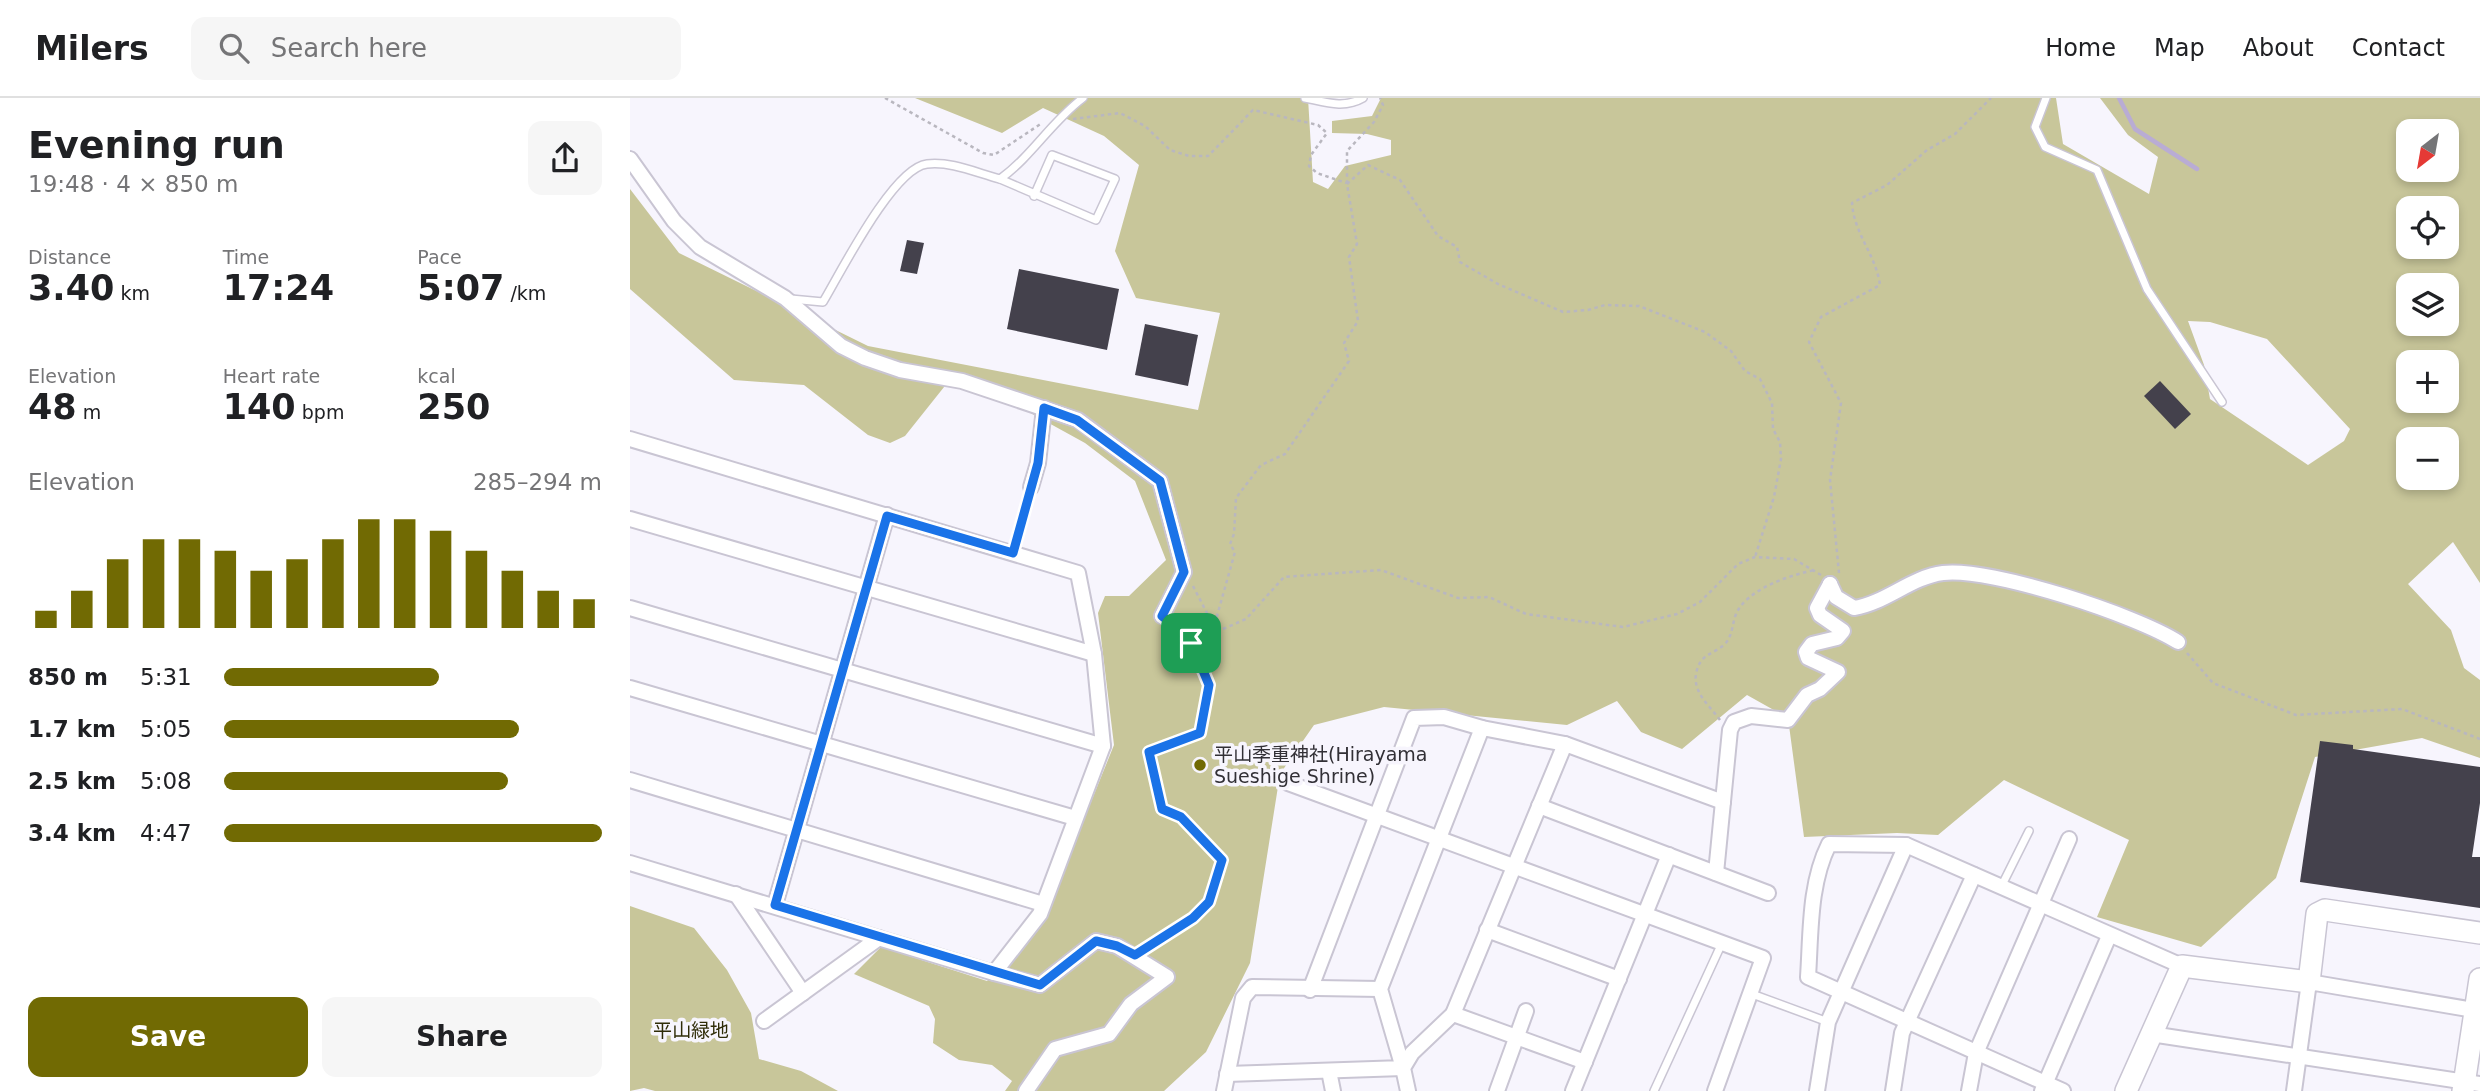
<!DOCTYPE html>
<meta charset="utf-8">
<style>
:root{--surface:#fff;--page:#f6f6f6;--text:#202124;--muted:#757577;--line:#e0e0e0;--accent:#716a03}
body{margin:0;font-family:"DejaVu Sans","Noto Sans JP",sans-serif;background:var(--page);color:var(--text);height:100vh;display:flex;flex-direction:column;font-size:26px;white-space:nowrap}
*{box-sizing:border-box;margin:0}
p{font-size:23px;color:var(--muted)}
.icon{flex:none;width:38px;height:38px;fill:none;stroke:currentColor;stroke-width:2;stroke-linecap:round;stroke-linejoin:round}
.map{position:relative;flex:1;overflow:hidden}
.panel{display:flex;flex-direction:column;background:var(--surface);width:630px}
.panel>*{flex:none}
.needle{width:46px;rotate:211deg}
.buttons{position:absolute;left:1766px;top:21px;display:grid;gap:14px}
.buttons a{display:grid;place-items:center;width:63px;height:63px;border-radius:14px;background:var(--surface);box-shadow:0 4px 10px #0003;font-size:35px}
.pin{position:absolute;display:grid;place-items:center;width:60px;height:60px;color:#fff;margin:-30px;border-radius:14px;box-shadow:0 4px 10px #0006}
.round{display:grid;place-items:center;flex:none;width:74px;height:74px;border-radius:14px;background:var(--page)}
.overview{display:flex;align-items:center;justify-content:space-between;height:119px;padding:0 28px}
h1{font-size:38px;font-weight:700;line-height:52px}
.metrics{display:grid;grid-template-columns:repeat(3,1fr);gap:10px;height:119px;padding:7px 28px}
.metrics div{display:grid;align-content:center}
.metrics b{font-size:35px;font-weight:700}
.metrics small{font-size:19px;font-weight:400}
.metrics p{font-size:19px}
.chart{height:196px;padding:14px 28px}
.chart p{display:flex;justify-content:space-between}
.chart svg{width:100%;height:126px;margin-top:7px;stroke:var(--accent);stroke-width:6}
.button{display:flex;gap:14px;margin-top:auto;padding:14px 28px}
.button a{flex:1;height:80px;border-radius:14px;background:var(--accent);color:#fff;font-size:28px;font-weight:700;line-height:80px;text-align:center}
.button a+a{background:var(--page);color:var(--text)}
ul{padding:0 28px;list-style:none;font-size:23px}
li{display:grid;grid-template-columns:112px 84px 1fr;align-items:center;height:52px}
li i{height:18px;border-radius:9px;background:var(--accent)}
header{display:flex;align-items:center;gap:42px;box-sizing:border-box;height:98px;padding:0 35px;background:var(--surface);border-bottom:2px solid var(--line)}
header strong{font-size:33px}
nav{display:flex;gap:38px;margin-inline-start:auto;font-size:24px}
.search{width:490px;height:63px;background:var(--page);display:flex;align-items:center;gap:18px;box-sizing:border-box;padding:0 24px;border-radius:14px;color:var(--muted);font-size:26px}
main{display:flex;flex:1;min-height:0}
.map>svg:first-child{display:block}
</style>
<header>
<strong>Milers</strong>
<div class="search"><svg class="icon" aria-label="search" viewBox="0 0 24 24"><circle cx="10" cy="10" r="6"/><path d="M15 15l6 6"/></svg>Search here</div>
<nav><a>Home</a><a>Map</a><a>About</a><a>Contact</a></nav>
</header>
<main>
<section class="panel">
<div class="overview"><div><h1>Evening run</h1><p>19:48 · 4 × 850 m</p></div><a class="round"><svg class="icon" aria-label="share" viewBox="0 0 24 24"><path d="M12 15V3M7 8l5-5 5 5M5 13v7h14v-7"/></svg></a></div>
<div class="metrics">
<div><p>Distance</p><b>3.40<small> km</small></b></div>
<div><p>Time</p><b>17:24</b></div>
<div><p>Pace</p><b>5:07<small> /km</small></b></div>
</div>
<div class="metrics">
<div><p>Elevation</p><b>48<small> m</small></b></div>
<div><p>Heart rate</p><b>140<small> bpm</small></b></div>
<div><p>kcal</p><b>250</b></div>
</div>
<div class="chart"><p><span>Elevation</span>285–294 m</p>
<svg viewBox="0 0 160 44" preserveAspectRatio="none"><path d="M5 44V38M15 44V31M25 44V20M35 44V13M45 44V13M55 44V17M65 44V24M75 44V20M85 44V13M95 44V6M105 44V6M115 44V10M125 44V17M135 44V24M145 44V31M155 44V34"/></svg>
</div>
<ul>
<li><b>850 m</b>5:31<i style="width:57%"></i></li>
<li><b>1.7 km</b>5:05<i style="width:78%"></i></li>
<li><b>2.5 km</b>5:08<i style="width:75%"></i></li>
<li><b>3.4 km</b>4:47<i style="width:100%"></i></li>
</ul>
<div class="button"><a>Save</a><a>Share</a></div>
</section>
<div class="map">
<svg width="1850" height="993" viewBox="0 0 1850 993">
<rect width="100%" height="100%" fill="#f7f5fd"/>
<!-- forest -->
<g fill="#c8c69a" fill-rule="evenodd">
<path d="M285,0H678L683,84L698,91L715,68L761,57V42L737,36L702,35V23L742,18L751,0H1426L1433,46L1519,96L1528,59L1498,37L1470,0H1850V485L1823,444L1778,486L1821,532L1834,570L1850,582V660L1792,640L1685,659L1646,780L1571,849L1467,819L1499,742L1374,682L1308,737L1267,735L1174,739L1158,620L1117,597L1052,651L1011,634L987,603L937,627L754,609L684,627L650,676L620,865L576,954L534,993H375L382,983L362,967L329,962L303,945L305,921L299,908L224,876L251,849L357,883L410,830L484,647L468,515L475,498H499L536,462L505,383L455,345L326,274L275,338L260,345L238,337L174,287L104,282L0,191V91L49,155L238,248L568,312L590,215L506,200L485,153L509,67L474,38L413,10L372,35ZM1778,33H1816V72H1778ZM1778,110H1816V149H1778ZM1778,187H1816V226H1778ZM1558,223L1580,224L1637,241L1720,331L1714,343L1678,367L1580,301L1574,267ZM1778,264H1816V303H1778ZM1778,341H1816V380H1778Z"/>
<path d="M0,808L64,830L97,872L121,915L129,961L171,973L208,993H25L14,990L0,993Z"/>
</g>
<g fill="none" stroke-linecap="round" stroke-linejoin="round">
<!-- stream -->
<path stroke="#b9acd4" stroke-width="4.5" d="M1489,0L1505,31L1567,71"/>
</g>
<!-- building -->
<g fill="#44414c">
<path d="M277,142L294,145L287,176L270,173Z"/>
<path d="M389,171L489,191L477,252L377,231Z"/>
<path d="M515,226L568,237L558,288L505,277Z"/>
<path d="M1530,283L1561,316L1545,331L1514,298Z"/>
<path d="M1690,643L1723,647V651L1850,669V705L1842,759H1850V810L1670,784Z"/>
</g>
<g fill="none" stroke-linecap="round" stroke-linejoin="round">
<defs>
<g id="lane">
<path d="M675,0C695,4 714,11 733,0"/>
<path d="M1416,0L1405,29L1415,49L1467,72L1517,191L1592,304"/>
<path d="M370,81L466,122L485,81L422,57L404,98"/>
<path d="M161,201L193,204C211,174 263,70 297,66C321,63 347,75 370,81C402,58 421,24 453,0"/>
<path d="M1371,789L1399,733"/>
<path d="M1122,896L1198,924"/>
<path d="M1024,993L1092,845"/>
</g>
<g id="street">
<path d="M0,61L44,123L70,149L155,200L211,248L235,260L270,272L332,283L448,322L530,383L554,474L532,518"/>
<path d="M0,341L448,475L464,556L473,648L410,816L364,875L0,765"/>
<path d="M401,389L408,365L414,310"/>
<path d="M0,421L464,556"/>
<path d="M1200,486L1206,499L1224,510C1256,505 1281,479 1313,475C1361,469 1508,518 1548,544"/>
<path d="M0,510L473,648"/>
<path d="M0,590L445,720"/>
<path d="M0,682L413,806"/>
<path d="M658,685L1133,860L1085,993"/>
<path d="M909,708L1138,795"/>
<path d="M1086,775L1100,632L1104,624L1121,618L1158,622L1177,597L1190,591L1208,574L1178,560L1176,554L1182,546L1207,540L1213,533L1190,517L1187,510L1200,486"/>
<path d="M106,796L173,895"/>
<path d="M145,807L257,417"/>
<path d="M857,832L989,881"/>
<path d="M364,875L410,887L466,843L487,848L537,879L501,906L479,936L425,951L396,993"/>
<path d="M680,892L784,620L814,619L852,630"/>
<path d="M823,916L955,964"/>
<path d="M134,923L249,840"/>
<path d="M1521,936L1850,986"/>
<path d="M699,973L703,993"/>
<path d="M597,976L773,970L750,891L852,630L935,646"/>
<path d="M594,993L613,900L622,889L750,891"/>
<path d="M778,993L773,970L782,955L823,916L935,646L1093,704"/>
<path d="M867,993L896,913"/>
<path d="M943,993L1039,757"/>
<path d="M1187,993L1198,924L1276,747"/>
<path d="M1263,993L1272,935L1344,777"/>
<path d="M1339,993L1346,955L1439,741"/>
<path d="M1412,993L1479,838"/>
<path d="M1433,993L1178,879C1181,834 1179,786 1199,746L1276,747L1552,868"/>
<path d="M1664,993L1679,884L1850,913"/>
</g>
<g id="secondary">
<path d="M1496,993L1552,868L1679,884L1687,816L1695,812L1850,835"/>
<path d="M1833,993L1850,881"/>
</g>
</defs>
<!-- lane casing -->
<use href="#lane" stroke="#c9c5d3" stroke-width="10"/>
<!-- street casing -->
<use href="#street" stroke="#c9c5d3" stroke-width="18"/>
<!-- secondary casing -->
<use href="#secondary" stroke="#c9c5d3" stroke-width="24"/>
<!-- path -->
<g stroke="#b9b7bf" stroke-width="2.5" stroke-dasharray="3.5 3.5" stroke-linecap="butt">
<path d="M255,0L353,55L364,57L412,25"/>
<path d="M443,21L490,15L515,28L540,52L559,58H578L623,12L688,27L697,35L681,57L679,68L687,75L716,85"/>
<path d="M717,86L738,67L770,82L808,138L827,149L830,164L868,186L933,214L958,212L975,207L1009,208L1075,234L1101,253L1115,273L1130,281L1142,305L1143,331L1150,344L1151,361L1144,399L1125,459"/>
<path d="M386,444L397,403"/>
<path d="M1209,475L1200,382L1211,305L1179,244L1191,219L1250,187C1246,157 1224,136 1222,105L1257,87L1297,52L1325,36L1361,0"/>
<path d="M563,488L579,519L587,518L605,454L600,446L604,436L606,400L631,367L655,356L719,263L714,245L728,223L719,159L727,146L717,86V53L744,24L753,7L750,0"/>
<path d="M561,545L616,521L654,479L751,472L828,500L859,499L896,516L993,529L1047,516L1070,504L1108,466L1125,459L1164,461L1191,477"/>
<path d="M1557,555L1583,585L1666,617L1772,611L1850,641"/>
<path d="M1090,622C1080,608 1063,595 1066,576C1070,555 1083,557 1095,546C1103,537 1102,526 1106,516C1117,491 1160,477 1185,472"/>
<path d="M516,849L563,820L579,804L592,762L551,719L532,711L519,654L570,635L579,587L560,541L542,525"/>
</g>
<!-- lane -->
<use href="#lane" stroke="#fff" stroke-width="7"/>
<!-- street -->
<use href="#street" stroke="#fff" stroke-width="14"/>
<!-- secondary -->
<use href="#secondary" stroke="#fff" stroke-width="21"/>
</g>
<g fill="none" stroke-linecap="round" stroke-linejoin="round">
<defs>
<path id="route" d="M414,310L447,322L530,383L554,474L532,518L560,541L579,587L570,635L519,654L532,711L551,719L592,762L579,804L563,820L505,857L487,848L466,843L410,887L145,807L257,418L383,455L408,365Z"/>
</defs>
<!-- route casing -->
<use href="#route" stroke="#fff" stroke-width="14"/>
<!-- route -->
<use href="#route" stroke="#1a73e8" stroke-width="9"/>
</g>
<!-- markers -->
<circle fill="#716a03" stroke="#f7f5fd" stroke-width="2.5" cx="570" cy="667" r="7"/>
<g text-anchor="middle" stroke-width="7" stroke-linejoin="round" paint-order="stroke">
<!-- poi labels -->
<g font-size="19" fill="#323036" stroke="#f7f5fd" text-anchor="start">
<text x="584" y="663">平山季重神社(Hirayama<tspan x="584" dy="22">Sueshige Shrine)</tspan></text>
</g>
<!-- park labels -->
<g font-size="19" fill="#2f2c08" stroke="#f7f5fd">
<text x="61" y="939">平山緑地</text>
</g>
</g>
</svg>
<div class="buttons">
<a><svg class="needle" viewBox="-14 -14 28 28"><path d="M0-13l5 13h-10z" fill="#e53935"/><path d="M0 13l5-13h-10z" fill="#757577"/></svg></a>
<a><svg class="icon" aria-label="locate" viewBox="0 0 24 24"><circle cx="12" cy="12" r="6"/><path d="M12 2v4M12 18v4M2 12h4M18 12h4"/></svg></a>
<a><svg class="icon" aria-label="layers" viewBox="0 0 24 24"><path d="M12 4l9 5-9 5-9-5zM3 14l9 5 9-5"/></svg></a>
<a>+</a>
<a>−</a>
</div>
<div class="pin" style="left:561px;top:545px;background:#1e9e55"><svg class="icon" aria-label="arrive" viewBox="0 0 24 24"><path d="M6 21V4h12l-3 4 3 4H6"/></svg></div>
</div>
</main>
